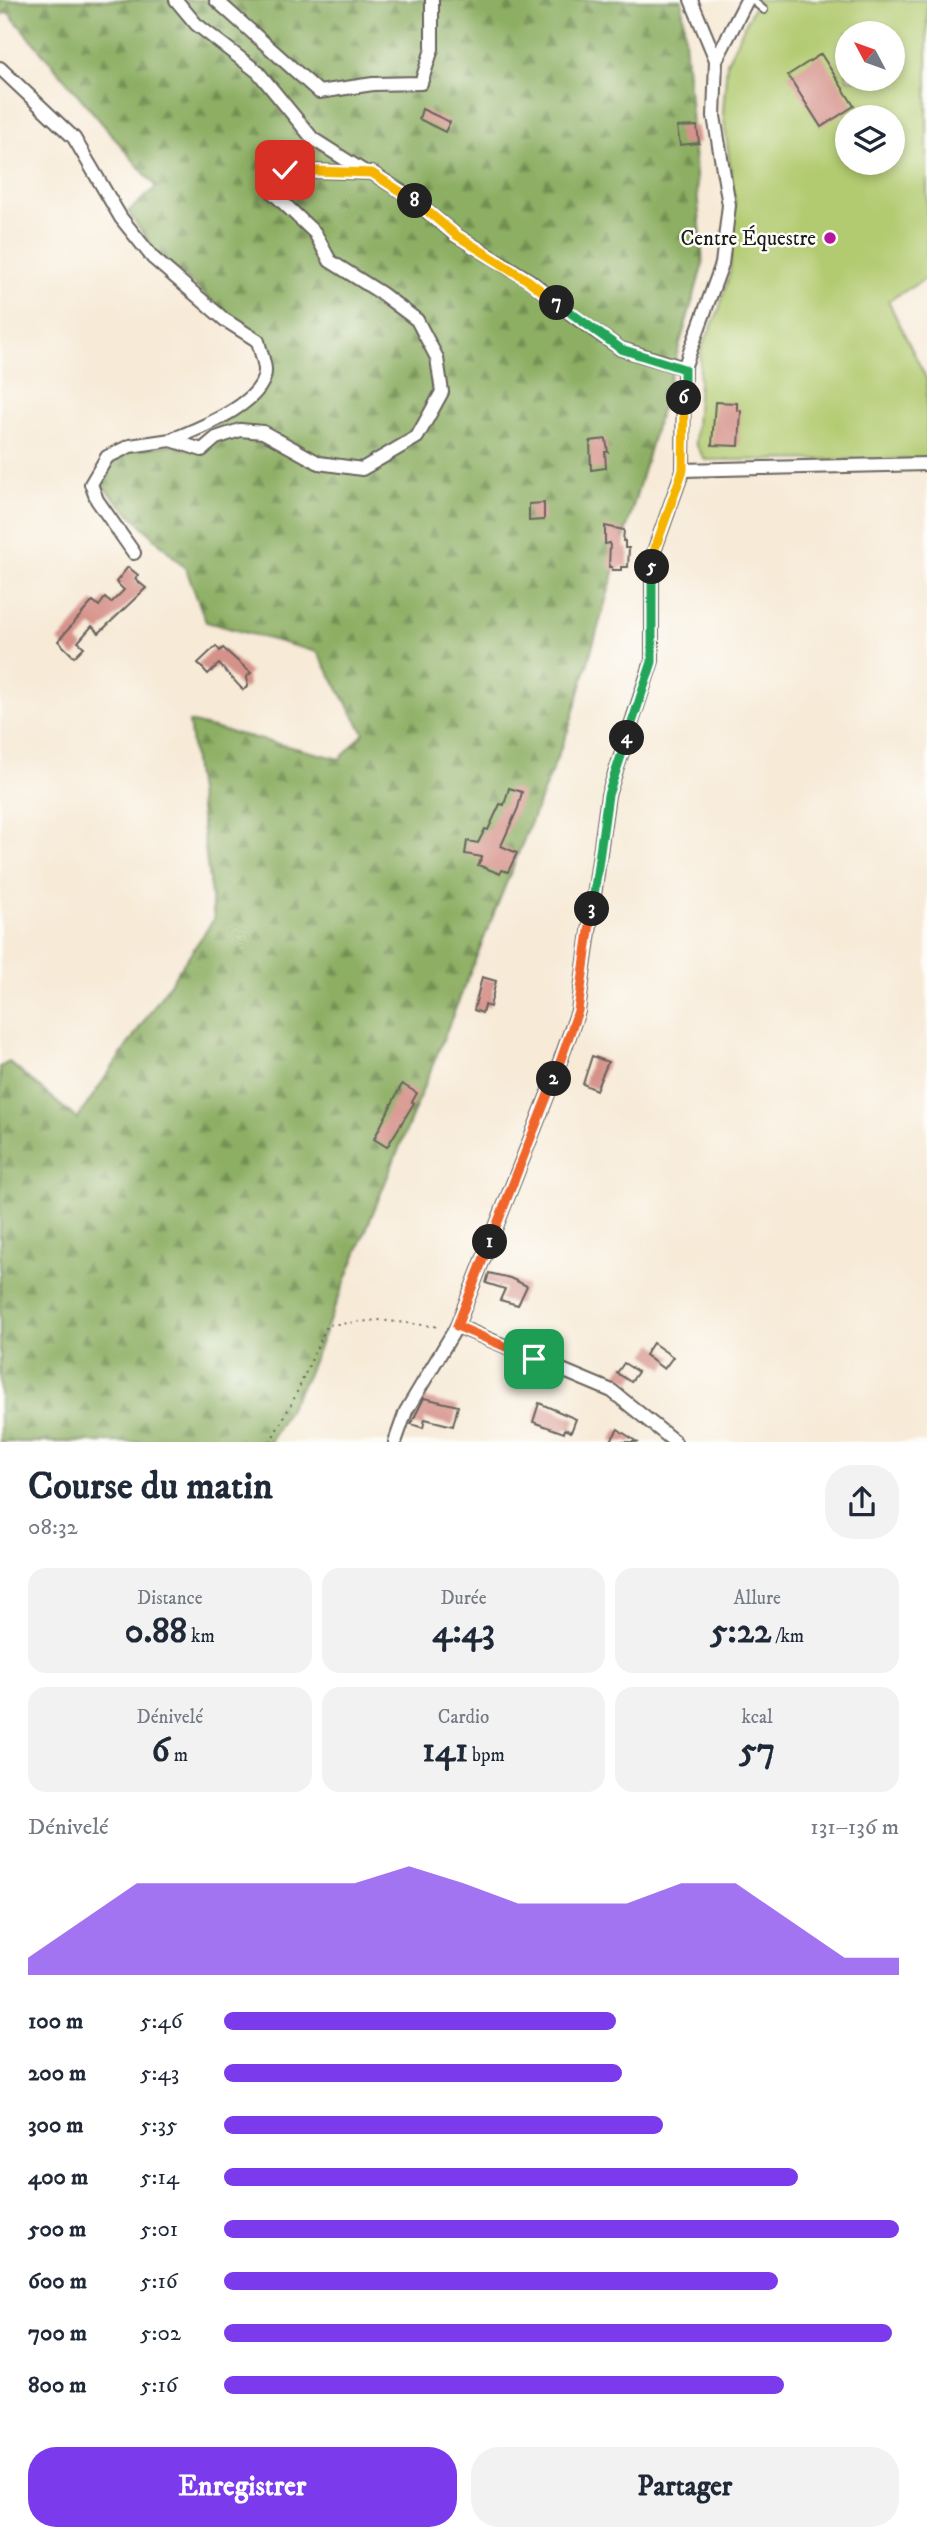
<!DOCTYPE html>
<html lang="fr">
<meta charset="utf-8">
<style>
:root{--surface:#fff;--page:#f2f2f3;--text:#1f2937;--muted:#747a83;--accent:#7c3aed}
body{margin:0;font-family:"IM FELL DW Pica",serif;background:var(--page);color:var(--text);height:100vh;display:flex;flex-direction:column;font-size:26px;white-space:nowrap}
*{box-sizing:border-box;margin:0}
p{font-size:23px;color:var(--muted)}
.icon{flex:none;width:38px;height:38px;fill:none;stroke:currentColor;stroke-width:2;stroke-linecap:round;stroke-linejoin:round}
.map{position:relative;height:1442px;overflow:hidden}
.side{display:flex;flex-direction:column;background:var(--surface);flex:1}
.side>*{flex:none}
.needle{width:46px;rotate:311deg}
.controls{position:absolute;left:835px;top:21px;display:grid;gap:14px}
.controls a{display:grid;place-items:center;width:70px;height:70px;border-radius:50%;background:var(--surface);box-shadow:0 4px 10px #0003;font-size:35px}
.pin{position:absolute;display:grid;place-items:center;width:60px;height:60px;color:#fff;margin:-30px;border-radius:14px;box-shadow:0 4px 10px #0006}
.km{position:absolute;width:35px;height:35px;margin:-18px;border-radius:50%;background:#222;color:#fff;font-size:19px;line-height:35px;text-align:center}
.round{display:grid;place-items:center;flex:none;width:74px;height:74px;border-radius:28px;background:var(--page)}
.overview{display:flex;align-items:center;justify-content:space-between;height:119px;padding:0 28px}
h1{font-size:38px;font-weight:700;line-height:52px}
.figures{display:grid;grid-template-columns:repeat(3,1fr);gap:10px;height:119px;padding:7px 28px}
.figures div{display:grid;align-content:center;border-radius:18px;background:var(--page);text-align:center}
.figures b{font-size:35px;font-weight:700}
.figures small{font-size:19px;font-weight:400}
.figures p{font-size:19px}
.chart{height:196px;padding:14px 28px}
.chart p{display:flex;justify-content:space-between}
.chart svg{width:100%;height:126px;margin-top:7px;fill:var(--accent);opacity:.7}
.cta{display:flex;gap:14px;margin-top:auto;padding:14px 28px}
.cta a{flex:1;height:80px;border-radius:28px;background:var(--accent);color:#fff;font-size:28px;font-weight:700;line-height:80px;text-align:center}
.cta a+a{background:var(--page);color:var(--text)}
ul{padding:0 28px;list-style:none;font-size:23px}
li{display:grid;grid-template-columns:112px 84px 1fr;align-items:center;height:52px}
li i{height:18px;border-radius:9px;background:var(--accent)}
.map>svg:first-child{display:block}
</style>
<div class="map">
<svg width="927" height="1442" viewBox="0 0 927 1442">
<defs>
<pattern id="forest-firs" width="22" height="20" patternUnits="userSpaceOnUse" patternTransform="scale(1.75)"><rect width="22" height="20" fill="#8daf63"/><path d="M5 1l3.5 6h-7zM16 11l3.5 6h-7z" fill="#728e51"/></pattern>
</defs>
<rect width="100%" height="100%" fill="#fdfcf7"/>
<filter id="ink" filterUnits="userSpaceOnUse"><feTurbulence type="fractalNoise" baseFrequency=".0143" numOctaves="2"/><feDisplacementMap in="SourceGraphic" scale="14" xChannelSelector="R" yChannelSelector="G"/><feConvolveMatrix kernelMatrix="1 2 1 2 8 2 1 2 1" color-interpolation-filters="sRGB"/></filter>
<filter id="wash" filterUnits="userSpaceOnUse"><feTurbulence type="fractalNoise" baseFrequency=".00686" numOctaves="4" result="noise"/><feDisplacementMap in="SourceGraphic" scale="28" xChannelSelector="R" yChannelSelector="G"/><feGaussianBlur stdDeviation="1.57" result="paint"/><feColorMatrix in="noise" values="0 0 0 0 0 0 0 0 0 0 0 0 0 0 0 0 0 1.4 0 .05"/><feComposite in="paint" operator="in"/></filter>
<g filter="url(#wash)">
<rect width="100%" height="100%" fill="#f7ead7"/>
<!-- forest -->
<path fill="url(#forest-firs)" stroke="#546640" stroke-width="2" d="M0,0H682L703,264L569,728L307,1376L270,1442H0V1067L9,1062L77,1119L214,919L189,722L340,759L364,733L317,652L206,622L186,569L97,481L127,451L196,441L258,391L274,368L258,341L156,252L128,212L156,187L8,12L0,15Z"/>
<!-- pitch -->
<path fill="#b2cb71" stroke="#677446" stroke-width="2" fill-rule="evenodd" d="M757,0H927V278L888,301L927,380V459L705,460L695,443L701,349L719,310L730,272L735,204L723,112L727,62ZM847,33H892V79H847ZM847,117H892V163H847Z"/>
<g id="blocks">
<!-- building -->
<g fill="#d5928a">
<path d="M821,54L854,106L821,127L788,75Z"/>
<path d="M422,109L450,122L445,132L419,119Z"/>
<path d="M697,126L699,143L680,145L677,127Z"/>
<path d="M715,402L737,403V410L741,411L739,446L712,445Z"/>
<path d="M606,439L608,452H605L606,468L591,470L590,441Z"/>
<path d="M544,503V520L529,521V504Z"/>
<path d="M605,526L624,530L623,541H625V548H629L628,567H621V570H612V567H609L610,543L605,544Z"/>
<path d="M128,567L138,575L135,579L146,588L99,633L92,626L78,642L84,647L74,657L58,641L93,601L99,606L105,598L111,603L124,590L116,582Z"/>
<path d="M216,646L220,651L223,648L251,673L247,676L248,686L243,690L219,664L208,674L198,663Z"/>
<path d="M509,788L522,792L518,808L501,846L517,853L508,872L502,870L500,874L478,865L482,857L465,854L467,841L478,843L485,829L488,830L500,804L504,805Z"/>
<path d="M482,977L496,981L490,1007L485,1005L482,1013L474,1010Z"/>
<path d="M592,1056L608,1062L596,1090L583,1084Z"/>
<path d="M402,1084L417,1093L412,1102L414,1103L387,1147L374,1139Z"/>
<path d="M489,1273L510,1278L527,1286L518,1305L500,1300L505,1289L486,1283Z"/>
<path d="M653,1343L673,1357L664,1369L645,1355Z"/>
<path d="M624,1363L638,1372L631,1382L617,1373Z"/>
<path d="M424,1398L458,1406L453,1426L425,1419L423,1428L411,1424Z"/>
<path d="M539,1403L576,1419L571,1432L565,1429L564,1433L533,1422Z"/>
<path d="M618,1429L622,1432L637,1442H610Z"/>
</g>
</g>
</g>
<g filter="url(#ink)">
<use href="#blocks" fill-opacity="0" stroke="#69645d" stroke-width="2"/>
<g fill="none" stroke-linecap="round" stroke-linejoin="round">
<defs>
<path id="lane" d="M752,0L764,10"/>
<g id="street">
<path d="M176,0L196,24L258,72L313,139L365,172"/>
<path d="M216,0L319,92L373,84L421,83L432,49V0"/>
<path d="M691,0L716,60"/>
<path d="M0,68L74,138L121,218L153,258L225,320L258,341C260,350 264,360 265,369C267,403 197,429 171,440L202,450L216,438L240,430L263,432L319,463L362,469L417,437L442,392L437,358L417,320L381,293L330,261L315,233L273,193L285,170L372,173L407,195L456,235L529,280L576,318L621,349L684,368"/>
<path d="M683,470L927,464"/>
<path d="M134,553L97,500L91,484L107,457L130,446L171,440"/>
<path d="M457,1326L612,1391L675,1442"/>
<path d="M395,1442L406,1411L457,1326L552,1084L578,1011L608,795L652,661V557L683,470L684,368L722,264L729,205L714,116L716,60L747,0"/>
</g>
</defs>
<!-- lane casing -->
<use href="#lane" stroke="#69645d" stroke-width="10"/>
<!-- street casing -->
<use href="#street" stroke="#69645d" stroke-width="16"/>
<!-- path -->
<path stroke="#69645d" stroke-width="2" stroke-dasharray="2 5" stroke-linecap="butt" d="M270,1442L293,1401L327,1325L379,1320L441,1327"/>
<!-- lane -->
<use href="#lane" stroke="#fff" stroke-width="6"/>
<!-- street -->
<use href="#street" stroke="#fff" stroke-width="12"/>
</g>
</g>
<g fill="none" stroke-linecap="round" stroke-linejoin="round" filter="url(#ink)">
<defs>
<path id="split-1" d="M490,1242L457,1326L534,1359"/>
<path id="split-2" d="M490,1242L554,1079"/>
<path id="split-3" d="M554,1079L578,1011L592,909"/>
<path id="split-4" d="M592,909L608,795L627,738"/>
<path id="split-5" d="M627,738L652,662V567"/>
<path id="split-6" d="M652,567V557L683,470L684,398"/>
<path id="split-7" d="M557,303L621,349L684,369V398"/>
<path id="split-8" d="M415,201L456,235L529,281L557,303"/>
<path id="split-9" d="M285,170L372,173L415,201"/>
</defs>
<!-- split-1 casing -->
<use href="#split-1" stroke="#fff" stroke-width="14"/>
<!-- split-2 casing -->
<use href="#split-2" stroke="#fff" stroke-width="14"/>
<!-- split-3 casing -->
<use href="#split-3" stroke="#fff" stroke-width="14"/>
<!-- split-4 casing -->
<use href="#split-4" stroke="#fff" stroke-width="14"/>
<!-- split-5 casing -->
<use href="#split-5" stroke="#fff" stroke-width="14"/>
<!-- split-6 casing -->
<use href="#split-6" stroke="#fff" stroke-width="14"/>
<!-- split-7 casing -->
<use href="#split-7" stroke="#fff" stroke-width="14"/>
<!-- split-8 casing -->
<use href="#split-8" stroke="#fff" stroke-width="14"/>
<!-- split-9 casing -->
<use href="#split-9" stroke="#fff" stroke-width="14"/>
<!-- split-1 -->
<use href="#split-1" stroke="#f0652b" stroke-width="9"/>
<!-- split-2 -->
<use href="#split-2" stroke="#f0652b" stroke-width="9"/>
<!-- split-3 -->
<use href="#split-3" stroke="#f0652b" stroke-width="9"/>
<!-- split-4 -->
<use href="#split-4" stroke="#22a559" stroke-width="9"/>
<!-- split-5 -->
<use href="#split-5" stroke="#22a559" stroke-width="9"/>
<!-- split-6 -->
<use href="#split-6" stroke="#f5b400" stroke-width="9"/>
<!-- split-7 -->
<use href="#split-7" stroke="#22a559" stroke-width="9"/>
<!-- split-8 -->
<use href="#split-8" stroke="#f5b400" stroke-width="9"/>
<!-- split-9 -->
<use href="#split-9" stroke="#f5b400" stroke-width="9"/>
</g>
<!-- markers -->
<circle fill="#b5179e" stroke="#fdfcf7" stroke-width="2.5" cx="830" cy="238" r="7"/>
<g text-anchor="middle" stroke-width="5" stroke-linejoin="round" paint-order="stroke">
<!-- poi labels -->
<g font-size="21" fill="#1c1c1c" stroke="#fdfcf7" text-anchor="end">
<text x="816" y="245">Centre Équestre</text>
</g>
</g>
</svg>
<div class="controls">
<a><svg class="needle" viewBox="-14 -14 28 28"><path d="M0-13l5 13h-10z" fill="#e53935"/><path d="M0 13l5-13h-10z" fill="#747a83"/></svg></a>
<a><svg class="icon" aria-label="layers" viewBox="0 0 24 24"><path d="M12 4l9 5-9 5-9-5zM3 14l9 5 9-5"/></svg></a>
</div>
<div class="pin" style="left:534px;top:1359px;background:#1e9e55"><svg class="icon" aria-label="arrive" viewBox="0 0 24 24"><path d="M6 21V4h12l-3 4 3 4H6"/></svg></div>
<div class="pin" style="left:285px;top:170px;background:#d93025"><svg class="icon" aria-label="check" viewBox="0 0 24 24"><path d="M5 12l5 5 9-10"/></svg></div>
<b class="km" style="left:490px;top:1242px">1</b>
<b class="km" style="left:554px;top:1079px">2</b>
<b class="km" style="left:592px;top:909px">3</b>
<b class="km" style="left:627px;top:738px">4</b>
<b class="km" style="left:652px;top:567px">5</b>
<b class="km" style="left:684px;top:398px">6</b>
<b class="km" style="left:557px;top:303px">7</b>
<b class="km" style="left:415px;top:201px">8</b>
</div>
<section class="side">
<div class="overview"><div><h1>Course du matin</h1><p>08:32</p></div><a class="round"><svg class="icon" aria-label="share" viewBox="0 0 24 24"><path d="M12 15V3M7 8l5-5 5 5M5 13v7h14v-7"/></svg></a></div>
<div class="figures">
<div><p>Distance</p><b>0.88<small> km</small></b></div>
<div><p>Durée</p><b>4:43</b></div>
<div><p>Allure</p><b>5:22<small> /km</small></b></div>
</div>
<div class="figures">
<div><p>Dénivelé</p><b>6<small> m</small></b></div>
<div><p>Cardio</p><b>141<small> bpm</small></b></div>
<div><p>kcal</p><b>57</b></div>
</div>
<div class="chart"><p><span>Dénivelé</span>131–136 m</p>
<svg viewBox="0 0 160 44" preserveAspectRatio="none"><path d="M0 44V38L10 25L20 12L30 12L40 12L50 12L60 12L70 6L80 12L90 19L100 19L110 19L120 12L130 12L140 25L150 38L160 38V44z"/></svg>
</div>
<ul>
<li><b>100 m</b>5:46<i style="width:58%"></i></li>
<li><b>200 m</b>5:43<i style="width:59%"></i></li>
<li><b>300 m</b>5:35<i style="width:65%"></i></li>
<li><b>400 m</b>5:14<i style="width:85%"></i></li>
<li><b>500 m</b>5:01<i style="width:100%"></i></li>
<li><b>600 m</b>5:16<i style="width:82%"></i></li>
<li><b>700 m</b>5:02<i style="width:99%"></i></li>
<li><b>800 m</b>5:16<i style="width:83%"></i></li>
</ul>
<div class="cta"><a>Enregistrer</a><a>Partager</a></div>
</section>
